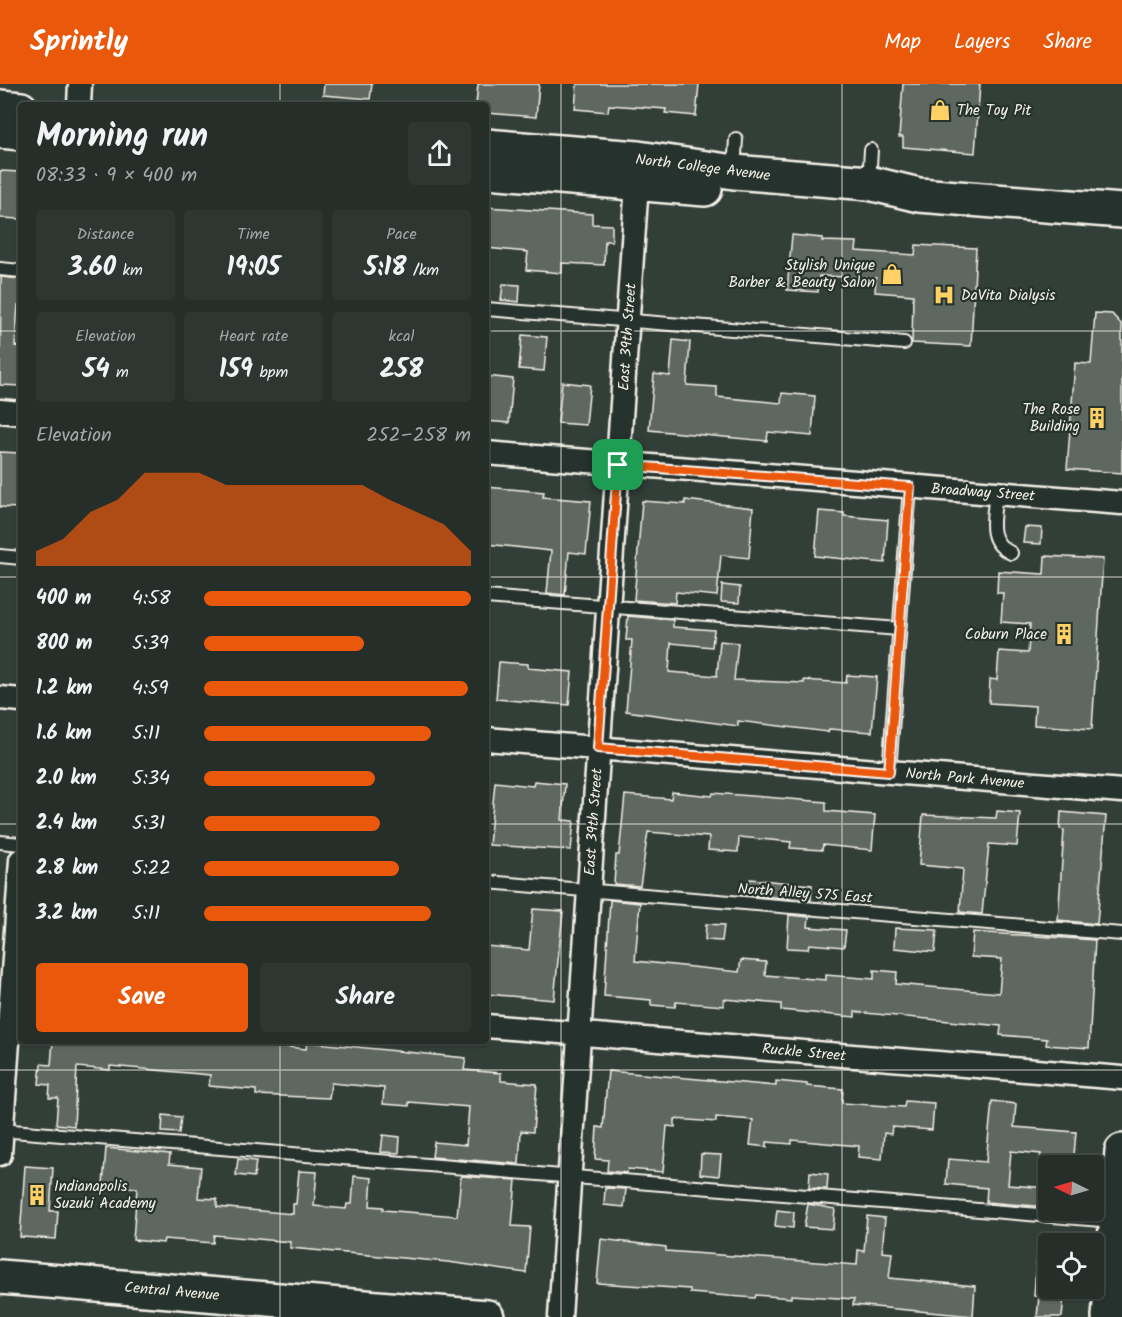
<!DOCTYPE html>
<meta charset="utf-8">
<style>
:root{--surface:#262e2a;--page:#2e3632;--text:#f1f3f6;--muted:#a4a8a8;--line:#424a47;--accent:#ea580c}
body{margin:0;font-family:Kalam,sans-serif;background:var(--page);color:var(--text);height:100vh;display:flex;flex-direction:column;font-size:22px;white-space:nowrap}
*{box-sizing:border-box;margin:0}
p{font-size:20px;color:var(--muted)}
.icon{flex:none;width:33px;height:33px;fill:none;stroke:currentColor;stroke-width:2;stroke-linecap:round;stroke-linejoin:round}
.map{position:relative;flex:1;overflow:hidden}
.side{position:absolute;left:18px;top:18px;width:471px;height:942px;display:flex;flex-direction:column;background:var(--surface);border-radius:6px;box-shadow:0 2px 4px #0004,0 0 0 2px var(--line)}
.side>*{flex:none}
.needle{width:39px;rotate:275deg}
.fabs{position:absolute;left:1038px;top:1071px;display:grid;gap:12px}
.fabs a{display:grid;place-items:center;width:66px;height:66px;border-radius:6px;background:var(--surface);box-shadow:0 2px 4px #0004,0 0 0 2px var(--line);font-size:30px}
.pin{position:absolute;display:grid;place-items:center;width:51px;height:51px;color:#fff;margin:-26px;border-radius:12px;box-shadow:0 3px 9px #0006}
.round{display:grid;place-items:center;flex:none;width:63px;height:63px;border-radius:6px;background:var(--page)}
.headline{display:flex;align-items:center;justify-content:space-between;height:102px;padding:0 18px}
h1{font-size:33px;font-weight:600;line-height:45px}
.stats{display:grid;grid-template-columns:repeat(3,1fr);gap:9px;height:102px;padding:6px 18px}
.stats div{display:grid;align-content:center;border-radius:6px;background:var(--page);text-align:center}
.stats b{font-size:26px;font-weight:600}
.stats small{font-size:16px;font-weight:400}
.stats p{font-size:16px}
.chart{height:168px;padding:12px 18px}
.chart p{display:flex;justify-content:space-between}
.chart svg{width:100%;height:108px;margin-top:6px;fill:var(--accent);opacity:.7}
.cta{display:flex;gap:12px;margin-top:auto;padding:12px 18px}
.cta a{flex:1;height:69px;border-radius:6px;background:var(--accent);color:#fff;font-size:24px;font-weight:600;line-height:69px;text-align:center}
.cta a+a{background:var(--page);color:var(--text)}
ul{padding:0 18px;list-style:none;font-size:20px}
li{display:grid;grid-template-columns:96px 72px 1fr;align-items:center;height:45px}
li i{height:15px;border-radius:8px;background:var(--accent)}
header{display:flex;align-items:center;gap:36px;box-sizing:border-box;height:84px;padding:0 30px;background:var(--accent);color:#fff}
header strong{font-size:28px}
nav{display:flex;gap:33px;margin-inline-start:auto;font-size:21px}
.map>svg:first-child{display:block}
</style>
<header>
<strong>Sprintly</strong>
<nav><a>Map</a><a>Layers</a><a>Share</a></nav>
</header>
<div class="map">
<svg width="1122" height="1233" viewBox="0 0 1122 1233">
<rect width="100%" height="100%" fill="#323e38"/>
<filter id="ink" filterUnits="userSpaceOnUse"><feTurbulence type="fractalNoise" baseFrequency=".0167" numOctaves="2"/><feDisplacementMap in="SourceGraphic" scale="12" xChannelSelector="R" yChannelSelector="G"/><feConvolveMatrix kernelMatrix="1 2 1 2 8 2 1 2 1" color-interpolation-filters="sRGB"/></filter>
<g filter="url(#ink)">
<!-- building -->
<g fill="#5f6861" stroke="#f4f1e8" stroke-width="1.5">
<path d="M324,0H372L370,15L323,11Z"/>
<path d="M478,0H539L536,33L486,29V21H476Z"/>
<path d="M577,0H699L696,32L665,29L666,25L609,21L608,28L575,25Z"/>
<path d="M903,0H980L975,69L903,63V53H899Z"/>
<path d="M0,87L21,88V135L0,134Z"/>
<path d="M486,123L592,130V140L612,141V157H605L604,181L562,179V189L526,186L528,168L486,164Z"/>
<path d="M792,151L822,154V157L857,158L856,167L915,171L916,161L976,164L971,262L912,259L913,211L875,208L876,194L819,192L818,208L787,206Z"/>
<path d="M1,193L21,195V221H18L15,262L21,263V302L0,301Z"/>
<path d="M503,200L520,201L519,218L501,216Z"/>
<path d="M1095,229L1112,230L1122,241V389L1067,385L1075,279L1091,280Z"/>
<path d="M522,251L547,253L544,287L519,285Z"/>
<path d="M673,256L690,258L687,301L717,303V313L781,319L782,309L815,312L812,352L768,348L767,357L649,346L654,290L670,292Z"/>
<path d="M486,292L513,295L509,339L486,337Z"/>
<path d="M562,298L590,301L586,341L558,339Z"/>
<path d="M0,368L21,369L18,424L0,423Z"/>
<path d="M486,403L544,408L543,413L591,417L586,470L569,468L565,511L547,509L551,467L486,460Z"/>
<path d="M685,416L753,424L749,474L721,471L717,512L676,508L675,519L634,516L642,417L685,420Z"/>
<path d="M819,427L844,429V432L888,436L885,479L815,472Z"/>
<path d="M1025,443L1042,444L1041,460L1023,459Z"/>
<path d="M1045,472L1103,475L1092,645L1034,641L1035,622L989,619L990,595L997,596L999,567L1028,569L1030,540L1001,538L1003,509H997L998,487L1044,490Z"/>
<path d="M722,501L740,503L739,519L721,518Z"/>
<path d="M628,532L673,536V543L714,546L712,563L671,559L669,588L717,592L720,557L738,559L734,596L804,599V596L846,599L847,591L877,593L872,648L829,645L828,648L738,637V642L626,627L632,556H626Z"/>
<path d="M499,578L528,580V584L572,588L569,621L496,615Z"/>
<path d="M534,697L565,700L562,736L574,737L571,766L489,761L495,698L533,702Z"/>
<path d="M672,708L712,712L713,709L826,718V727L875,731L872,766L823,761L822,766L790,764L791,758L739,753L738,768L708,766L709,753L648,748L640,802L614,800L616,771H619L625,711L671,715Z"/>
<path d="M997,727L1020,729L1017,762L989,760L982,830L960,828L963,785L919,781L923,731L996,734Z"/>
<path d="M1061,728L1106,732L1097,840L1058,836L1064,746L1060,745Z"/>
<path d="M750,795L812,801L811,816L748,811Z"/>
<path d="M610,816L640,819L635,877L739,888L741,876L766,878L765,891L826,896V891L874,895V886L897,888L896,900L999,909L1002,875L971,873L973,848L1095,856L1089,964L1046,961L1047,955L1000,951L1001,942L855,928V933L781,926V920L724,915V922L676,918L675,923L651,921V916L604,912Z"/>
<path d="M533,825L563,827L554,916L486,910V862L529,866Z"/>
<path d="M789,831L809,833L808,843L846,846L844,863L809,860L808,865L787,864Z"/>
<path d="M706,840L724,841L722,857L705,856Z"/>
<path d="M895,844L937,846L935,868L894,864Z"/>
<path d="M53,957H232L306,965L307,958L466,974L464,986L501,989V997L537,1000L533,1048L521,1047L519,1080L432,1073L434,1058L466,1061L469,1023L409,1018V1022L383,1020L384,1004L331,999L329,1014L256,1011V1006L209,1002L210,991L110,982V986L77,983L74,1042L56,1040L58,1014H49L50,1001L39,1000L41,980L51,981Z"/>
<path d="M608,987L776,1002V997L807,1000V1002L843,1005L842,1019L904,1023L905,1017L934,1019L932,1046L892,1043L891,1050L884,1049L882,1075L858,1073L859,1062L792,1056V1060L767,1058V1063L750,1061L753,1036L716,1033V1038L675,1035V1043L667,1042L663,1088L628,1085L627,1089L607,1087L608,1076L595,1075L597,1043L603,1044Z"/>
<path d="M992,1017L1016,1020L1014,1043L1076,1048L1073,1082H1039L1041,1070L1011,1067L1008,1101L1048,1104V1123L986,1118L987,1104L946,1100L948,1075L986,1078Z"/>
<path d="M163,1031L181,1033L179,1049L162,1048Z"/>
<path d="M383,1051L400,1053L399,1069L381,1068Z"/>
<path d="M106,1064L170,1070L169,1080L201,1083L198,1114L217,1115V1123L293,1130V1120H296L299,1087L317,1088L314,1122L346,1125L347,1120H352L354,1092L372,1094L370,1122L383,1123V1126L457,1132L461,1092L516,1096L512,1142L530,1143L526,1189L448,1178L290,1164V1158L214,1151L213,1159L164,1155L163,1159L133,1156L137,1104L103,1101Z"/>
<path d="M701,1070L721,1071L719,1092L700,1090Z"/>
<path d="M238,1075L256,1077L254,1093L236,1091Z"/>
<path d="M25,1082L53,1084L50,1127H58L56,1155L20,1153Z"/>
<path d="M810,1088L828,1090L827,1105L809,1104Z"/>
<path d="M605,1104L626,1105L624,1123L604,1121Z"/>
<path d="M808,1120L835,1125L833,1145L804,1143Z"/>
<path d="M777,1126L794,1128L793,1144L775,1142Z"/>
<path d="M867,1132L885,1134L882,1168L892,1169L889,1194L975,1202L973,1232L853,1221L854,1215L791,1211V1214L756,1211L755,1214L690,1209V1205L597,1199L601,1155L666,1163V1167L857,1181L858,1166L864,1167Z"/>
<path d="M1037,1167H1048V1204H1060L1059,1211L1064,1212L1062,1233H1037L1039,1212H1034Z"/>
</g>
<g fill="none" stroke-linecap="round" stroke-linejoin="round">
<defs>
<g id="service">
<path d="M734,87L736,55"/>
<path d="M869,98L871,66"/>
<path d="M0,185L21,187"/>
<path d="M486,225L904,259"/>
<path d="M996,409C994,433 985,457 1011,469"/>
<path d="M0,472L21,474"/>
<path d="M486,513L899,545"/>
<path d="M889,688L910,403"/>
<path d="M0,758L21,760"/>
<path d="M486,798L1122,850"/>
<path d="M0,1046L1114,1137"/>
</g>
<g id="minor">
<path d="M79,21L80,0"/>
<path d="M0,327L21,329"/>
<path d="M486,369L1122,419"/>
<path d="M0,614L21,616"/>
<path d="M486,655L1122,707"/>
<path d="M486,942L1122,994"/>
<path d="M0,1070L21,776"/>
<path d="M560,1233L637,99"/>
</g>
<g id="secondary">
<path d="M0,23L21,25"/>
<path d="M0,47L21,49"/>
<path d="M486,62L638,74L734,88L869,99L919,111L1122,127"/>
<path d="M486,87L705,105"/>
<path d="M0,1193L487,1233"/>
</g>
<path id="primary" d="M1109,1233L1122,1067"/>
</defs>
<!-- service casing -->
<use href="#service" stroke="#f4f1e8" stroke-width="16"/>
<!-- minor casing -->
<use href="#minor" stroke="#f4f1e8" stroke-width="27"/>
<!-- secondary casing -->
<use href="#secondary" stroke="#f4f1e8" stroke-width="38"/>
<!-- primary casing -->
<use href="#primary" stroke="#f4f1e8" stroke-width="38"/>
<!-- service -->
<use href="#service" stroke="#26332d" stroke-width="12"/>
<!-- minor -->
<use href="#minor" stroke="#26332d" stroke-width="22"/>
<!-- secondary -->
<use href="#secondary" stroke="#26332d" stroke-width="33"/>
<!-- primary -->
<use href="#primary" stroke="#26332d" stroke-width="33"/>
</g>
</g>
<g fill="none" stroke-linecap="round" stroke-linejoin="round" filter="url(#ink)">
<defs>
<path id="route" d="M618,381L910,403L889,688L598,664Z"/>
</defs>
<!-- route casing -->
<use href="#route" stroke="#fff" stroke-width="12"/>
<!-- route -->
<use href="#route" stroke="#ea580c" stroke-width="8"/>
</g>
<!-- grid -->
<path fill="none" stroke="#f4f1e8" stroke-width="1.5" stroke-opacity="0.55" d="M280,0V21M561,0V1233M842,0V1233M0,247H21M486,247H1122M0,493H21M486,493H1122M0,740H21M486,740H1122M280,957V1233M0,986H1122"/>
<!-- icons -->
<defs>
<symbol id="shop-bare" viewBox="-9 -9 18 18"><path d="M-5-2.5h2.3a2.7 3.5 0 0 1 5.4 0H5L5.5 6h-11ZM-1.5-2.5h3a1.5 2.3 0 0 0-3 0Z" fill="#ffd166" stroke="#26332d" stroke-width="2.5" paint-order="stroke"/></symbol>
<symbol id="hospital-bare" viewBox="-9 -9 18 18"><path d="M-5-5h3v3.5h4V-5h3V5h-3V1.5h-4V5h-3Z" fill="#ffd166" stroke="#26332d" stroke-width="2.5" paint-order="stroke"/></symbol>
<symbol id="building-bare" viewBox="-9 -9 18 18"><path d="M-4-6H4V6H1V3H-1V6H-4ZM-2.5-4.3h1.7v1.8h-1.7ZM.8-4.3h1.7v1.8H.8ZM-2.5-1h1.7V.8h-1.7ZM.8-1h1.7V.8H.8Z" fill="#ffd166" stroke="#26332d" stroke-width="2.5" paint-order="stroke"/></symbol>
</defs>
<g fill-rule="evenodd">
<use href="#shop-bare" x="925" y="11" width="30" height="30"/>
<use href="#shop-bare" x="877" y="175" width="30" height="30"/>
<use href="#hospital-bare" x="929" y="196" width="30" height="30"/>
<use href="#building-bare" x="1082" y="319" width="30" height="30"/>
<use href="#building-bare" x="1049" y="535" width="30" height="30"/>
<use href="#building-bare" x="22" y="1096" width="30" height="30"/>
</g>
<g text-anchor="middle" stroke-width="4.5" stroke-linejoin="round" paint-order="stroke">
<!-- poi labels -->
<g font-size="15" fill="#f4f1e8" stroke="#26332d" text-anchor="start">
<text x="957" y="31">The Toy Pit</text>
<text x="875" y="186" text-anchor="end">Stylish Unique<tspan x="875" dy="17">Barber &amp; Beauty Salon</tspan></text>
<text x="961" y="216">DaVita Dialysis</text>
<text x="1080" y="330" text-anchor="end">The Rose<tspan x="1080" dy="17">Building</tspan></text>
<text x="1047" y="555" text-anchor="end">Coburn Place</text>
<text x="54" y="1107">Indianapolis<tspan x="54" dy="17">Suzuki Academy</tspan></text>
</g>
<!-- street labels -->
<g font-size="15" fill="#f4f1e8" stroke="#26332d">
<text transform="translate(703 83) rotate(7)" y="5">North College Avenue</text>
<text transform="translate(627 253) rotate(-86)" y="5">East 39th Street</text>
<text transform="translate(983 408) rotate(4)" y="5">Broadway Street</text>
<text transform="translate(965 694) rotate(5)" y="5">North Park Avenue</text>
<text transform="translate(593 738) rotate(-86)" y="5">East 39th Street</text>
<text transform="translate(805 809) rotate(4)" y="5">North Alley 575 East</text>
<text transform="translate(804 968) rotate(5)" y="5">Ruckle Street</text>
<text transform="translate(172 1207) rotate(5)" y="5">Central Avenue</text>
</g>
</g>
</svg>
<div class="fabs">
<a><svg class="needle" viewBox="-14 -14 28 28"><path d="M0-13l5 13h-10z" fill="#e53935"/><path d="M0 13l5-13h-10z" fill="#a4a8a8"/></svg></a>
<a><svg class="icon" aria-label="locate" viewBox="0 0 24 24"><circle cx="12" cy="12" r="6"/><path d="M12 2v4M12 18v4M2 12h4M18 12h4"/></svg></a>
</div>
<div class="pin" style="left:618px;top:381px;background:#1e9e55"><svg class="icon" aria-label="arrive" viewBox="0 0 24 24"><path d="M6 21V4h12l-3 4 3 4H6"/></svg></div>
<section class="side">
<div class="headline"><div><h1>Morning run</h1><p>08:33 · 9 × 400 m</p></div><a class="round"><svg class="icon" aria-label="share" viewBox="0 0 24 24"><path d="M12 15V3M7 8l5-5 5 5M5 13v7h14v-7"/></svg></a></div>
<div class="stats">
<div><p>Distance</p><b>3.60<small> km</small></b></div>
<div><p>Time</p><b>19:05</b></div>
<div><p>Pace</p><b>5:18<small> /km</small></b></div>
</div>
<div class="stats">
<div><p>Elevation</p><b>54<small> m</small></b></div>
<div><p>Heart rate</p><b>159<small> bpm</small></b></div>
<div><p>kcal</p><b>258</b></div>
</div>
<div class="chart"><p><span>Elevation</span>252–258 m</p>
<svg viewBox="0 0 160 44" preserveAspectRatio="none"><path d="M0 44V38L10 33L20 22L30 17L40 6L50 6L60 6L70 11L80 11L90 11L100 11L110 11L120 11L130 17L140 22L150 27L160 38V44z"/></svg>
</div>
<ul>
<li><b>400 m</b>4:58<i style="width:100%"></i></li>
<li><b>800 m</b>5:39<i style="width:60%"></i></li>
<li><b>1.2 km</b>4:59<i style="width:99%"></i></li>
<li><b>1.6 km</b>5:11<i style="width:85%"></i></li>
<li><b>2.0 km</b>5:34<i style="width:64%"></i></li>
<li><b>2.4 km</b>5:31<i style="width:66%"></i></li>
<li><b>2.8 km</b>5:22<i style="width:73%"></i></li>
<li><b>3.2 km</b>5:11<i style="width:85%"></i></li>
</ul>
<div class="cta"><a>Save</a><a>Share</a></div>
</section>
</div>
